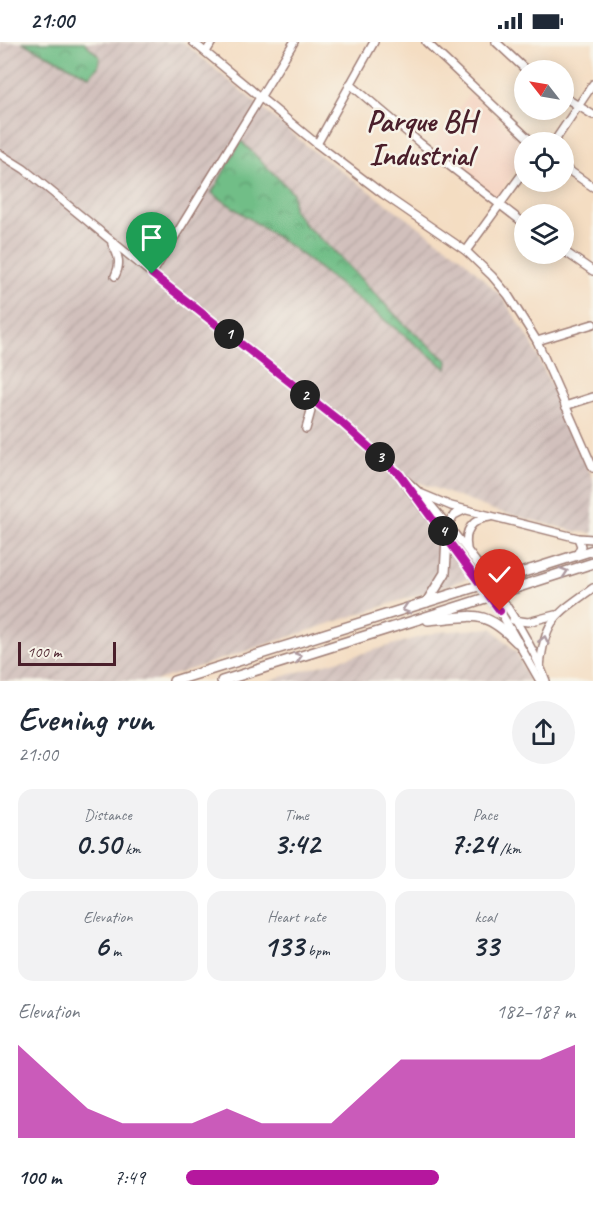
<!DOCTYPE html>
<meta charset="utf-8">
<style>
:root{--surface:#fff;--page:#f2f2f3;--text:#1f2937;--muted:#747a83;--accent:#b5179e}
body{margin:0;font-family:Caveat,sans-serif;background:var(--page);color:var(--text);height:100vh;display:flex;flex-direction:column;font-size:22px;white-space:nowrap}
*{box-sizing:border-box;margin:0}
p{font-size:20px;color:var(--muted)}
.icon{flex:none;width:33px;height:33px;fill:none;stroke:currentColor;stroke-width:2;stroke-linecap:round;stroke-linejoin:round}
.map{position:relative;height:639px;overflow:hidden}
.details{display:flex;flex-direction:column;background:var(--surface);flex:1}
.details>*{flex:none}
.needle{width:39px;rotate:301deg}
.fabs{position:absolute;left:514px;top:18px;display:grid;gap:12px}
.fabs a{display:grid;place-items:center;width:60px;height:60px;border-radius:50%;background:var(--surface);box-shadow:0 3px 15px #0003;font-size:30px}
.scale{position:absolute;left:18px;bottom:15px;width:98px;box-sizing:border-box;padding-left:6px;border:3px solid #4a1f2b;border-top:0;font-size:16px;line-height:21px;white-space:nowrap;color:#4a1f2b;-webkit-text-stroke:4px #f7f3e8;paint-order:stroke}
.pin{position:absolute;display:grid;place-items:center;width:51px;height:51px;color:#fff;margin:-62px -26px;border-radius:50% 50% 50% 0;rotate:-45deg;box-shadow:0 0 6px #0007}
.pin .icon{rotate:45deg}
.km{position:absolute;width:30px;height:30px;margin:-15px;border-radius:50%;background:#222;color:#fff;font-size:16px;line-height:30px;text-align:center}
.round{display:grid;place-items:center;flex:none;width:63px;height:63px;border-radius:32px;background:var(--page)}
.summary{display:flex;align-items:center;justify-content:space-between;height:102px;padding:0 18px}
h1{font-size:33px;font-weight:600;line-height:45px}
.stats{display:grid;grid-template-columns:repeat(3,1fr);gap:9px;height:102px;padding:6px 18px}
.stats div{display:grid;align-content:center;border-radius:15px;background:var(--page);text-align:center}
.stats b{font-size:30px;font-weight:600}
.stats small{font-size:16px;font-weight:400}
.stats p{font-size:16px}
.chart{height:168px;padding:12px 18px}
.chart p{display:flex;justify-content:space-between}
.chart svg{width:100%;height:108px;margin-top:6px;fill:var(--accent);opacity:.7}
ul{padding:0 18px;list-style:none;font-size:20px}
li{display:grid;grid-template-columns:96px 72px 1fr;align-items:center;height:45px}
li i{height:15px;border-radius:8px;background:var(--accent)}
.status{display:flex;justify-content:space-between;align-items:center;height:42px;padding:0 30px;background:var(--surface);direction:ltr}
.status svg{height:16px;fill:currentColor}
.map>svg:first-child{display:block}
</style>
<div class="status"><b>21:00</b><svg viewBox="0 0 49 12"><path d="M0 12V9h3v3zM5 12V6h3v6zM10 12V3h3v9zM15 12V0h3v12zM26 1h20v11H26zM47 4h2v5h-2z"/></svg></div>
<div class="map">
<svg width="593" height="639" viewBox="0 0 593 639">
<defs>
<pattern id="industrial-furrows" width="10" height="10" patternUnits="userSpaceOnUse" patternTransform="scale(1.5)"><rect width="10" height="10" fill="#d1c0bc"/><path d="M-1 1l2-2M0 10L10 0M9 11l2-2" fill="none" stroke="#b5a5a2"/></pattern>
<pattern id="forest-crowns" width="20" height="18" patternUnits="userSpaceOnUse" patternTransform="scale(1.5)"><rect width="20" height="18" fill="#71be87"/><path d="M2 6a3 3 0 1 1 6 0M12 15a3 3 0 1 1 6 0" fill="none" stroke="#5f9a6f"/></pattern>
</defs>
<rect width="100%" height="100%" fill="#f7f3e8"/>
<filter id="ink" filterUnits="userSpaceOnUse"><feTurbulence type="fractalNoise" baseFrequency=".0167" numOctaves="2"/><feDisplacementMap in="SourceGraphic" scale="12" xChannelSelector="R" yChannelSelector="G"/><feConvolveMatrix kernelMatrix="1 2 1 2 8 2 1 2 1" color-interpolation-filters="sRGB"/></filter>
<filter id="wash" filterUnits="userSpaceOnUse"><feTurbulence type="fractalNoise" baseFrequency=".008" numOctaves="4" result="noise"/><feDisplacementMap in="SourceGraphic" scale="24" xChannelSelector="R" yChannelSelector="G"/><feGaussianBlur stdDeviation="1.35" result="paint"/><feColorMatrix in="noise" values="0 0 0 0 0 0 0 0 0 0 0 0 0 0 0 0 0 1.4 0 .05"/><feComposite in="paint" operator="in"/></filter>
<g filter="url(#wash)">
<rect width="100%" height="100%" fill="#f4ddc2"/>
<!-- built -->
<path fill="#f5d3c1" d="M470,51L525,103V116L496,156L432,103Z"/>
<!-- industrial -->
<g fill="url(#industrial-furrows)">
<path d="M0,0H183L312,108L461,215L503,256L532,301L593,437V491L578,490L496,469L418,440L411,449L472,535L155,639H0Z"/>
<path d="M492,586L517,611L529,639H267L437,590Z"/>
</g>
<!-- forest -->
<g fill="url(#forest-crowns)" stroke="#5e6e59" stroke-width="1.5">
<path d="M22,0H84L100,15L98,25L89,34Z"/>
<path d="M241,99L293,151V167L306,184L332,207L405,283L448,319L447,327L294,207L212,151Z"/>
</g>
</g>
<g filter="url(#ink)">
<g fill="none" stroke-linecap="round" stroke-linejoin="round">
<defs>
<g id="minor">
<path d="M193,0L317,102L383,152L466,209L492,234L508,253L537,299L593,426"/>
<path d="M426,0L532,100"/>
<path d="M496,0L526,28"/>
<path d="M206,10L212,0"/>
<path d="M350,42L420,101L525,182"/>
<path d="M564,55L593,73"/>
<path d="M554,100L593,42"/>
<path d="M317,102L374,0"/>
<path d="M0,112L24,127L152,232L342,381L420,451L451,464L578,496L593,497"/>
<path d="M564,125L593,145"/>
<path d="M112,202C119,214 121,222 115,234"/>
<path d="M466,209L525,128"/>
<path d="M564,209L593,229"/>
<path d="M152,232L294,0"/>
<path d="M537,299L593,282"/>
<path d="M305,354L311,369L306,387"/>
<path d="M565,364L593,355"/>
<path d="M406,443L500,569L540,639"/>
<path d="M422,453C465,502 523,578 546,639"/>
<path d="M447,484L454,473L464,468"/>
<path d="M467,506C464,488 472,477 490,475"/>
<path d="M577,513L581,504L578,496"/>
<path d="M513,578L528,580L555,573"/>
<path d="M540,625C545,576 555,574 593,546"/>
</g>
<g id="major">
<path d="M530,528L593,508"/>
<path d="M534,540L593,521"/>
<path d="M427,560L445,531L447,496"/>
<path d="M428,578C474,575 482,565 517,600"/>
<path d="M174,639L462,549"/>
<path d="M222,639L467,562"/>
</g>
</defs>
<!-- minor casing -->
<use href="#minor" stroke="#9f7e76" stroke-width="10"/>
<!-- major casing -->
<use href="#major" stroke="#9f7e76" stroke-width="12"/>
<!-- minor -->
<use href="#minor" stroke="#fff" stroke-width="7"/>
<!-- major -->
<use href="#major" stroke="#fff" stroke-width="9"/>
<defs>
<g id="major-bridge">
<path d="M462,549L530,528"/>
<path d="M467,562L534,540"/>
</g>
</defs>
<!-- major-bridge casing -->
<use href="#major-bridge" stroke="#9f7e76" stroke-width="12" stroke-linecap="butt"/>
<!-- major-bridge -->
<use href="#major-bridge" stroke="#fff" stroke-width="9"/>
</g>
<!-- one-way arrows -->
<defs><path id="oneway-chevron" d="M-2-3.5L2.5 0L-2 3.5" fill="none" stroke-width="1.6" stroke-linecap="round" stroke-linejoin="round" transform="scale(1.5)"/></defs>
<g stroke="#ae9aa0">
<use href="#oneway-chevron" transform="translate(564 530) rotate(-18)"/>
<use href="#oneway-chevron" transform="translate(406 567) rotate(163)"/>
<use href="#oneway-chevron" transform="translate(544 598) rotate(-77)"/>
<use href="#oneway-chevron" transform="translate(298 615) rotate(-18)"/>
</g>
</g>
<g fill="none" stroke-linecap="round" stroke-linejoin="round" filter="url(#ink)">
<defs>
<path id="route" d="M152,232L342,381L400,433L500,569"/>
</defs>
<!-- route casing -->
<use href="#route" stroke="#fff" stroke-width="12"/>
<!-- route -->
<use href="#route" stroke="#b5179e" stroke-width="8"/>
</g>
<g text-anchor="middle" stroke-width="5" stroke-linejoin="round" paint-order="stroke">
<!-- neighbourhood labels -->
<g font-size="30" font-weight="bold" fill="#4a1f2b" stroke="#f7f3e8">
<text x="421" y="89">Parque BH<tspan x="421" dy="34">Industrial</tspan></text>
</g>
</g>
</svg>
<div class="fabs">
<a><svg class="needle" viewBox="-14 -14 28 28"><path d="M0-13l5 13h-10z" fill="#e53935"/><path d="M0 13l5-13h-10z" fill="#747a83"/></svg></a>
<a><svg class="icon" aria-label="locate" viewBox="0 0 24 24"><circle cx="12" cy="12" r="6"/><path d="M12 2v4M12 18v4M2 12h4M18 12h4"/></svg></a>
<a><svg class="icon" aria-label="layers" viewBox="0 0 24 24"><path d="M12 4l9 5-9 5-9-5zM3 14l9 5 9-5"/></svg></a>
</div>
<div class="scale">100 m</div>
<div class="pin" style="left:152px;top:232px;background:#1e9e55"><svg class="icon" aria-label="arrive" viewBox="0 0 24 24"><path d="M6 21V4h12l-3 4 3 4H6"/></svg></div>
<div class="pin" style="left:500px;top:569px;background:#d93025"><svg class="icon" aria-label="check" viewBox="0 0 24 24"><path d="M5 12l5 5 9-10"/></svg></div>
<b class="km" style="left:229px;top:292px">1</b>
<b class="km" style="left:305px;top:353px">2</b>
<b class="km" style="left:380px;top:415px">3</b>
<b class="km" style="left:443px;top:489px">4</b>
</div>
<section class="details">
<div class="summary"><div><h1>Evening run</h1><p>21:00</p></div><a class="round"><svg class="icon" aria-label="share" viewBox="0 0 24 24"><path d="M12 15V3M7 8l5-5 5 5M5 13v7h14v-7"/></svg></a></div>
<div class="stats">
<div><p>Distance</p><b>0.50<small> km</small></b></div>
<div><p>Time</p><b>3:42</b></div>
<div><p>Pace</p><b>7:24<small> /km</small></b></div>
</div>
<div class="stats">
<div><p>Elevation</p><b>6<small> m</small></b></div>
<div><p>Heart rate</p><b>133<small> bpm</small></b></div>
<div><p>kcal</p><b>33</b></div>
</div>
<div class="chart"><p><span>Elevation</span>182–187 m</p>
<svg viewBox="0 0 160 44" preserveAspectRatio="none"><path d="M0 44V6L10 19L20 32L30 38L40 38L50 38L60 32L70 38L80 38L90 38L100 25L110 12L120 12L130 12L140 12L150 12L160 6V44z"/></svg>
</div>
<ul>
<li><b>100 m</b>7:49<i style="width:65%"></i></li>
</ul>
</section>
